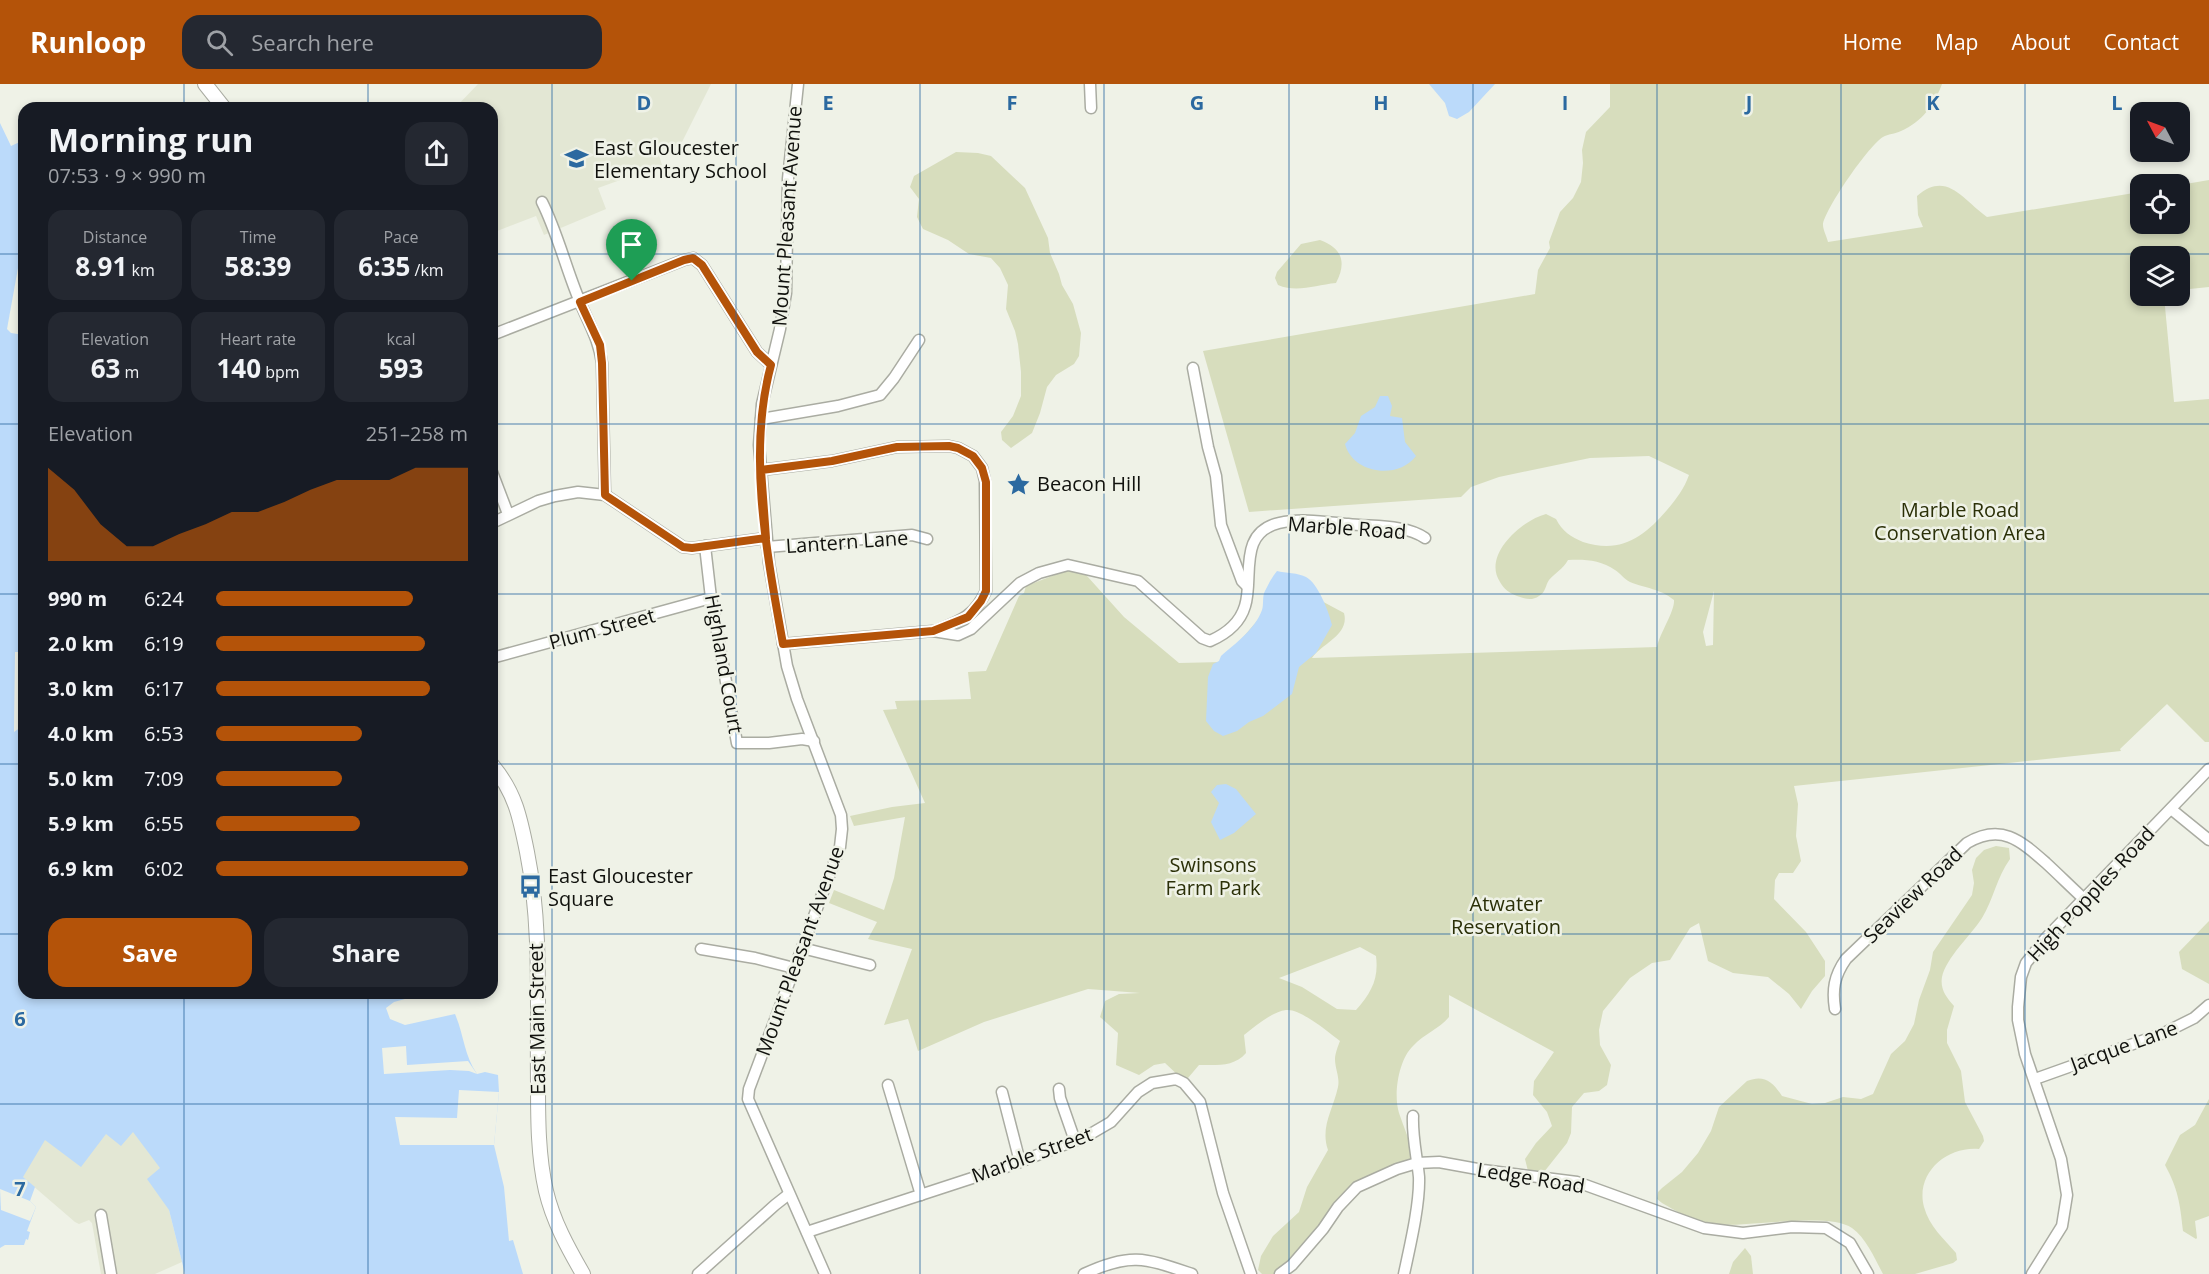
<!DOCTYPE html>
<meta charset="utf-8">
<style>
:root{--surface:#171b24;--page:#242831;--text:#f1f3f6;--muted:#9ea1a6;--accent:#b45309}
body{margin:0;font-family:"Open Sans",sans-serif;background:var(--page);color:var(--text);height:100vh;display:flex;flex-direction:column;font-size:22px;white-space:nowrap}
*{box-sizing:border-box;margin:0}
p{font-size:20px;color:var(--muted)}
.icon{flex:none;width:33px;height:33px;fill:none;stroke:currentColor;stroke-width:2;stroke-linecap:round;stroke-linejoin:round}
.map{position:relative;flex:1;overflow:hidden}
.side{position:absolute;left:18px;top:18px;width:480px;height:897px;display:flex;flex-direction:column;background:var(--surface);border-radius:18px;box-shadow:0 3px 9px #0003}
.side>*{flex:none}
.needle{width:39px;rotate:311deg}
.fabs{position:absolute;left:2130px;top:18px;display:grid;gap:12px}
.fabs a{display:grid;place-items:center;width:60px;height:60px;border-radius:12px;background:var(--surface);box-shadow:0 3px 9px #0003;font-size:30px}
.pin{position:absolute;display:grid;place-items:center;width:51px;height:51px;color:#fff;margin:-62px -26px;border-radius:50% 50% 50% 0;rotate:-45deg;box-shadow:0 0 6px #0007}
.pin .icon{rotate:45deg}
.round{display:grid;place-items:center;flex:none;width:63px;height:63px;border-radius:18px;background:var(--page)}
.summary{display:flex;align-items:center;justify-content:space-between;height:102px;padding:0 30px}
h1{font-size:33px;font-weight:700;line-height:45px}
.figures{display:grid;grid-template-columns:repeat(3,1fr);gap:9px;height:102px;padding:6px 30px}
.figures div{display:grid;align-content:center;border-radius:15px;background:var(--page);text-align:center}
.figures b{font-size:26px;font-weight:700}
.figures small{font-size:16px;font-weight:400}
.figures p{font-size:16px}
.chart{height:168px;padding:12px 30px}
.chart p{display:flex;justify-content:space-between}
.chart svg{width:100%;height:108px;margin-top:6px;fill:var(--accent);opacity:.7}
.primary-button{display:flex;gap:12px;margin-top:auto;padding:12px 30px}
.primary-button a{flex:1;height:69px;border-radius:18px;background:var(--accent);color:#fff;font-size:24px;font-weight:700;line-height:69px;text-align:center}
.primary-button a+a{background:var(--page);color:var(--text)}
ul{padding:0 30px;list-style:none;font-size:20px}
li{display:grid;grid-template-columns:96px 72px 1fr;align-items:center;height:45px}
li i{height:15px;border-radius:8px;background:var(--accent)}
header{display:flex;align-items:center;gap:36px;box-sizing:border-box;height:84px;padding:0 30px;background:var(--accent);color:#fff}
header strong{font-size:28px}
nav{display:flex;gap:33px;margin-inline-start:auto;font-size:21px}
.search{width:420px;height:54px;background:var(--page);display:flex;align-items:center;gap:15px;box-sizing:border-box;padding:0 21px;border-radius:18px;color:var(--muted);font-size:22px}
.map>svg:first-child{display:block}
</style>
<header>
<strong>Runloop</strong>
<div class="search"><svg class="icon" aria-label="search" viewBox="0 0 24 24"><circle cx="10" cy="10" r="6"/><path d="M15 15l6 6"/></svg>Search here</div>
<nav><a>Home</a><a>Map</a><a>About</a><a>Contact</a></nav>
</header>
<div class="map">
<svg width="2209" height="1190" viewBox="0 0 2209 1190">
<rect width="100%" height="100%" fill="#eff2e7"/>
<!-- built -->
<g fill="#e3e7d4">
<path d="M478,0H711L680,62L667,63L658,68L662,81L598,104L606,125L544,151L536,132L492,149V24H455Z"/>
<path d="M114,1041L183,1058L169,1126L182,1178L155,1190H101L92,1139L89,1136L79,1140L75,1138L10,1082L20,1053Z"/>
</g>
<!-- green -->
<g fill="#d7ddbd" fill-rule="evenodd">
<path d="M1610,0H1942C1934,21 1922,38 1901,47C1895,50 1888,50 1883,53C1870,60 1824,126 1823,141C1823,146 1827,153 1828,158L1923,143L1918,131L1917,112C1947,86 1963,116 1987,133L2140,108V140H2180V101L2209,96V203L2180,206V172H2140V212H2164L2174,318L2209,315V658H2205L2167,620L2120,665L2121,667L1794,702L1798,720L1796,752L1801,777L1793,789H1779L1775,796L1774,815L1806,848L1825,877V892L1812,907L1801,925L1789,910L1768,893L1733,889L1708,877L1699,839L1690,844L1670,876L1652,879L1630,894L1603,927L1599,946L1600,961L1611,981L1607,1001L1599,1007L1584,1009L1572,1023L1571,1049L1567,1059L1544,1088L1528,1087L1525,1075L1536,1059L1552,1042L1547,1028L1533,1011L1534,997L1554,968L1449,911V933C1439,945 1424,950 1413,962C1399,975 1393,1010 1399,1029C1404,1044 1410,1058 1415,1073L1409,1078L1356,1099L1290,1178L1275,1190H1262L1258,1186L1261,1172L1273,1152L1299,1128L1307,1103L1328,1066C1320,1043 1333,1026 1338,1003C1340,993 1335,985 1335,975C1335,970 1338,962 1340,957C1328,948 1300,924 1286,926C1271,928 1256,942 1244,951L1246,969C1234,983 1217,981 1199,981L1188,994H1181L1165,979L1154,981L1139,991L1116,981L1118,949L1100,933L1105,917L1119,910L1140,909L1088,905L984,938L918,967L908,935L884,941L912,865L868,855L877,838L829,819L834,806L884,826L894,794L905,733L854,742L850,732L892,723L925,719L883,626L897,625L895,617L971,615L968,588L986,587L1019,512L1024,509L1026,502L1078,482L1124,533L1179,579L1222,578L1262,531C1268,518 1260,507 1275,498L1316,514L1344,529C1350,551 1321,560 1312,574L1657,563C1660,549 1675,527 1674,516C1659,504 1647,505 1630,498C1624,495 1620,489 1615,486C1601,476 1584,475 1568,476C1563,485 1555,489 1549,496C1545,502 1546,508 1539,512C1532,517 1525,515 1517,512C1509,509 1504,505 1500,498C1482,471 1522,436 1546,430L1556,435C1562,447 1571,453 1583,458C1621,470 1644,453 1667,426C1677,414 1684,405 1689,391L1649,372L1590,374L1499,393L1471,403L1461,413L1249,428L1203,267L1535,210L1538,186L1550,164L1549,158L1560,128L1573,114L1581,98L1583,79L1582,66L1586,48L1610,23ZM1714,507L1713,561L1706,562L1703,548ZM1360,863L1376,872C1379,895 1371,909 1356,926L1337,925L1302,903L1279,894Z"/>
<path d="M956,68L978,69L991,72L1025,104L1048,154L1050,169L1059,190L1062,201L1073,220L1081,249L1079,272L1074,280L1056,291L1047,303L1040,329L1032,349L1011,364L1002,356L1001,348L1013,332L1021,312V288L1018,260L1015,247L1006,225L1008,201L1000,184L991,174L969,170L948,156L923,145L917,133L919,115L910,103L914,92Z"/>
<path d="M1320,156C1342,164 1347,178 1336,199C1316,201 1297,209 1278,201L1275,194L1277,188L1301,160Z"/>
<path d="M1996,762L2009,764L2010,775C1997,793 1993,816 1982,834C1971,851 1946,874 1942,893C1940,905 1946,913 1954,922L1947,946V959L1961,987L1965,1018L1983,1052L1984,1057L1979,1065C1947,1062 1915,1089 1924,1123C1929,1142 1944,1155 1956,1169L1957,1176L1953,1179L1915,1190H1883C1875,1175 1866,1154 1852,1144C1828,1127 1741,1145 1708,1140C1692,1137 1676,1127 1662,1119L1657,1115L1658,1108L1662,1104L1682,1088L1698,1069L1711,1047L1719,1023L1747,997C1764,990 1773,998 1782,1012L1812,1020L1825,1019L1843,1013L1861,1015L1873,1010L1891,970L1905,957L1914,940L1919,916L1930,886L1933,868L1972,811L1974,799L1972,786L1976,774L1984,766Z"/>
<path d="M2209,837V900L2182,885L2179,868Z"/>
<path d="M2209,1015V1132L2195,1137L2197,1154L2196,1155L2183,1147C2180,1119 2178,1105 2165,1081L2180,1051L2195,1041Z"/>
<path d="M1745,1164L1751,1172L1753,1190H1729L1733,1178Z"/>
</g>
<!-- water -->
<g fill="#bbdafa">
<path d="M1429,0H1495L1469,28L1457,35L1449,32L1445,19Z"/>
<path d="M0,39L11,62L24,56V909H427L394,918L386,924L390,935L405,941L455,930C464,951 464,971 477,990L485,988L498,991L499,1008L494,1061L504,1103L509,1157L513,1156L523,1190H185L169,1126L147,1095L160,1084L133,1048L121,1062L106,1050L81,1083L45,1056L23,1093L35,1103L30,1117L36,1123L27,1147L30,1148L28,1156L26,1155L24,1161H5L0,1164Z"/>
<path d="M1380,312H1388L1392,322L1390,332L1402,334L1405,358L1416,372C1398,396 1353,390 1345,360L1355,349L1361,332L1375,323Z"/>
<path d="M1277,487C1285,489 1299,489 1306,493C1318,499 1329,528 1332,541L1316,569L1299,583L1292,610L1263,632L1249,638L1237,647L1223,652L1214,647L1206,637L1208,593L1213,580L1219,577L1221,572C1236,559 1255,545 1262,526C1264,520 1262,512 1265,507C1268,501 1272,493 1277,487Z"/>
<path d="M1226,700L1236,705L1256,730L1234,749L1220,756L1211,738L1219,719L1211,708L1217,701Z"/>
</g>
<!-- pier -->
<g fill="#eff2e7">
<path d="M18,184L24,185V251L11,249L7,245Z"/>
<path d="M24,481V641L14,648L15,568H22V482Z"/>
<path d="M492,716L513,789L492,799Z"/>
<path d="M406,962L407,981L468,977L477,990L469,987L450,986L384,990L382,964Z"/>
<path d="M459,1006L499,1008L494,1061H400L395,1033L457,1034Z"/>
<path d="M0,1105L30,1117L36,1123L30,1137L1,1126Z"/>
</g>
<g fill="none" stroke-linecap="round" stroke-linejoin="round">
<defs>
<g id="minor">
<path d="M798,0L788,95L786,209L780,245L762,320L759,361L769,479L787,582L797,615L841,731L842,745L840,763L749,1005L748,1015L825,1190"/>
<path d="M1090,0L1091,24"/>
<path d="M542,118C558,150 566,185 580,218C589,240 599,256 602,279L605,411"/>
<path d="M492,251L684,176L693,174L702,181L757,268L771,281"/>
<path d="M1193,284L1208,363L1216,392L1221,441L1242,497L1247,502"/>
<path d="M761,335L838,322L880,311L894,294L919,256"/>
<path d="M761,386L832,377L897,363L949,362L958,364L973,372L982,384L985,397L986,507C974,533 960,537 935,547"/>
<path d="M492,388L508,430"/>
<path d="M492,439L538,417L555,412L578,408L605,411L683,463L692,464L766,454"/>
<path d="M705,462L711,514L737,659H769L802,655L814,657"/>
<path d="M767,463L912,451L927,455"/>
<path d="M783,560L933,547L958,551L971,545L1020,499L1039,489L1068,481L1138,497L1202,554L1210,557C1226,550 1240,539 1245,522C1254,494 1237,449 1279,439C1301,434 1326,438 1348,440C1372,443 1405,440 1425,454"/>
<path d="M492,574L711,514"/>
<path d="M2171,725L2209,756"/>
<path d="M802,864L870,881"/>
<path d="M701,865L755,874L794,884"/>
<path d="M1835,925C1832,906 1834,892 1846,875L1967,759C2001,739 2020,756 2046,779C2059,791 2071,803 2084,815"/>
<path d="M2035,995L2164,949L2194,934L2209,921"/>
<path d="M888,1001L921,1111"/>
<path d="M1059,1005L1060,1014L1075,1057"/>
<path d="M1002,1008L1020,1078"/>
<path d="M101,1131L111,1190"/>
<path d="M807,1148L1006,1083L1087,1052L1111,1038L1138,1008L1152,999L1176,995L1184,999L1200,1018L1223,1109L1251,1190"/>
<path d="M698,1190L775,1121L789,1110"/>
<path d="M1084,1190C1131,1168 1145,1174 1192,1190"/>
<path d="M1280,1190L1292,1181L1323,1145L1338,1123L1357,1103L1397,1085L1417,1079L1439,1078L1483,1086L1577,1098L1704,1144L1743,1149L1792,1143L1826,1144L1850,1159L1868,1190"/>
<path d="M1404,1190C1410,1162 1420,1120 1419,1093C1417,1072 1412,1053 1413,1032"/>
<path d="M2032,1190L2062,1142L2067,1111L2061,1075L2025,970L2018,936V923L2021,893L2026,879L2045,855L2209,685"/>
</g>
<g id="major">
<path d="M205,0L224,24"/>
<path d="M492,681C515,708 520,733 527,768C542,843 537,922 538,999C538,1035 538,1072 546,1107C553,1137 568,1164 583,1190"/>
</g>
</defs>
<!-- minor casing -->
<use href="#minor" stroke="#aaaca2" stroke-width="13"/>
<!-- major casing -->
<use href="#major" stroke="#aaaca2" stroke-width="16"/>
<!-- minor -->
<use href="#minor" stroke="#fff" stroke-width="10"/>
<!-- major -->
<use href="#major" stroke="#fff" stroke-width="14"/>
</g>
<g fill="none" stroke-linecap="round" stroke-linejoin="round">
<defs>
<path id="route" d="M632,197L684,176L693,174L702,181L757,268L771,281C747,369 767,471 783,560L933,547L968,533L981,517L986,507V398L982,384L973,372L958,364L949,362L897,363L832,377L761,386L766,454L692,464L683,463L605,411L602,279L600,261L580,218L632,197"/>
</defs>
<!-- route casing -->
<use href="#route" stroke="#fff" stroke-width="12"/>
<!-- route -->
<use href="#route" stroke="#b45309" stroke-width="8"/>
</g>
<!-- grid -->
<path fill="none" stroke="#2b69a0" stroke-width="1.5" stroke-opacity="0.55" d="M184,0V24M368,0V24M552,0V1190M736,0V1190M920,0V1190M1104,0V1190M1289,0V1190M1473,0V1190M1657,0V1190M1841,0V1190M2025,0V1190M0,170H24M492,170H2209M0,340H24M492,340H2209M0,510H24M492,510H2209M0,680H24M492,680H2209M0,850H24M492,850H2209M184,909V1190M368,909V1190M0,1020H2209"/>
<!-- icons -->
<defs>
<symbol id="school-bare" viewBox="-9 -9 18 18"><path d="M0-5L7-2L0 1L-7-2ZM-4 1L0 2.5L4 1V4Q0 6-4 4Z" fill="#2b69a0" stroke="#eff2e7" stroke-width="2.5" paint-order="stroke"/></symbol>
<symbol id="sight-bare" viewBox="-9 -9 18 18"><path d="M0-6L1.8-2.2L6-1.7L2.9 1.2L3.7 5.4L0 3.3L-3.7 5.4L-2.9 1.2L-6-1.7L-1.8-2.2Z" fill="#2b69a0" stroke="#eff2e7" stroke-width="2.5" paint-order="stroke"/></symbol>
<symbol id="bus-bare" viewBox="-9 -9 18 18"><path d="M-5-6H5V4H4V6H2V4H-2V6H-4V4H-5ZM-3.5-4V0h7V-4ZM-3.5 1.2v1.5H-2V1.2ZM2 1.2v1.5H3.5V1.2Z" fill="#2b69a0" stroke="#eff2e7" stroke-width="2.5" paint-order="stroke"/></symbol>
</defs>
<g fill-rule="evenodd">
<use href="#school-bare" x="560" y="58" width="33" height="33"/>
<use href="#sight-bare" x="1002" y="384" width="33" height="33"/>
<use href="#bus-bare" x="514" y="786" width="33" height="33"/>
</g>
<g text-anchor="middle" stroke-width="5" stroke-linejoin="round" paint-order="stroke">
<!-- poi labels -->
<g font-size="20" fill="#10110d" stroke="#eff2e7" text-anchor="start">
<text x="594" y="71">East Gloucester<tspan x="594" dy="23">Elementary School</tspan></text>
<text x="1037" y="407">Beacon Hill</text>
<text x="548" y="799">East Gloucester<tspan x="548" dy="23">Square</tspan></text>
</g>
<!-- street labels -->
<g font-size="20" fill="#10110d" stroke="#eff2e7">
<text transform="translate(787 132) rotate(-86)" y="7">Mount Pleasant Avenue</text>
<text transform="translate(1347 444) rotate(4)" y="7">Marble Road</text>
<text transform="translate(847 458) rotate(-4)" y="7">Lantern Lane</text>
<text transform="translate(602 545) rotate(-15)" y="7">Plum Street</text>
<text transform="translate(724 580) rotate(80)" y="7">Highland Court</text>
<text transform="translate(2091 810) rotate(-47)" y="7">High Popples Road</text>
<text transform="translate(1913 811) rotate(-44)" y="7">Seaview Road</text>
<text transform="translate(800 867) rotate(-70)" y="7">Mount Pleasant Avenue</text>
<text transform="translate(537 935) rotate(-91)" y="7">East Main Street</text>
<text transform="translate(2124 962) rotate(-20)" y="7">Jacque Lane</text>
<text transform="translate(1032 1071) rotate(-20)" y="7">Marble Street</text>
<text transform="translate(1531 1094) rotate(9)" y="7">Ledge Road</text>
</g>
<!-- park labels -->
<g font-size="20" fill="#2b3008" stroke="#eff2e7">
<text x="1960" y="433">Marble Road<tspan x="1960" dy="23">Conservation Area</tspan></text>
<text x="1213" y="788">Swinsons<tspan x="1213" dy="23">Farm Park</tspan></text>
<text x="1506" y="827">Atwater<tspan x="1506" dy="23">Reservation</tspan></text>
</g>
</g>
<g font-size="20" text-anchor="middle" font-weight="bold" fill="#2b69a0" stroke="#eff2e7" stroke-width="5" stroke-linejoin="round" paint-order="stroke">
<text x="644" y="26">D</text>
<text x="828" y="26">E</text>
<text x="1012" y="26">F</text>
<text x="1197" y="26">G</text>
<text x="1381" y="26">H</text>
<text x="1565" y="26">I</text>
<text x="1749" y="26">J</text>
<text x="1933" y="26">K</text>
<text x="2117" y="26">L</text>
<text x="20" y="942">6</text>
<text x="20" y="1112">7</text>
</g>
</svg>
<div class="fabs">
<a><svg class="needle" viewBox="-14 -14 28 28"><path d="M0-13l5 13h-10z" fill="#e53935"/><path d="M0 13l5-13h-10z" fill="#9ea1a6"/></svg></a>
<a><svg class="icon" aria-label="locate" viewBox="0 0 24 24"><circle cx="12" cy="12" r="6"/><path d="M12 2v4M12 18v4M2 12h4M18 12h4"/></svg></a>
<a><svg class="icon" aria-label="layers" viewBox="0 0 24 24"><path d="M12 4l9 5-9 5-9-5zM3 14l9 5 9-5"/></svg></a>
</div>
<div class="pin" style="left:632px;top:197px;background:#1e9e55"><svg class="icon" aria-label="arrive" viewBox="0 0 24 24"><path d="M6 21V4h12l-3 4 3 4H6"/></svg></div>
<section class="side">
<div class="summary"><div><h1>Morning run</h1><p>07:53 · 9 × 990 m</p></div><a class="round"><svg class="icon" aria-label="share" viewBox="0 0 24 24"><path d="M12 15V3M7 8l5-5 5 5M5 13v7h14v-7"/></svg></a></div>
<div class="figures">
<div><p>Distance</p><b>8.91<small> km</small></b></div>
<div><p>Time</p><b>58:39</b></div>
<div><p>Pace</p><b>6:35<small> /km</small></b></div>
</div>
<div class="figures">
<div><p>Elevation</p><b>63<small> m</small></b></div>
<div><p>Heart rate</p><b>140<small> bpm</small></b></div>
<div><p>kcal</p><b>593</b></div>
</div>
<div class="chart"><p><span>Elevation</span>251–258 m</p>
<svg viewBox="0 0 160 44" preserveAspectRatio="none"><path d="M0 44V6L10 15L20 29L30 38L40 38L50 33L60 29L70 24L80 24L90 20L100 15L110 11L120 11L130 11L140 6L150 6L160 6V44z"/></svg>
</div>
<ul>
<li><b>990 m</b>6:24<i style="width:78%"></i></li>
<li><b>2.0 km</b>6:19<i style="width:83%"></i></li>
<li><b>3.0 km</b>6:17<i style="width:85%"></i></li>
<li><b>4.0 km</b>6:53<i style="width:58%"></i></li>
<li><b>5.0 km</b>7:09<i style="width:50%"></i></li>
<li><b>5.9 km</b>6:55<i style="width:57%"></i></li>
<li><b>6.9 km</b>6:02<i style="width:100%"></i></li>
</ul>
<div class="primary-button"><a>Save</a><a>Share</a></div>
</section>
</div>
